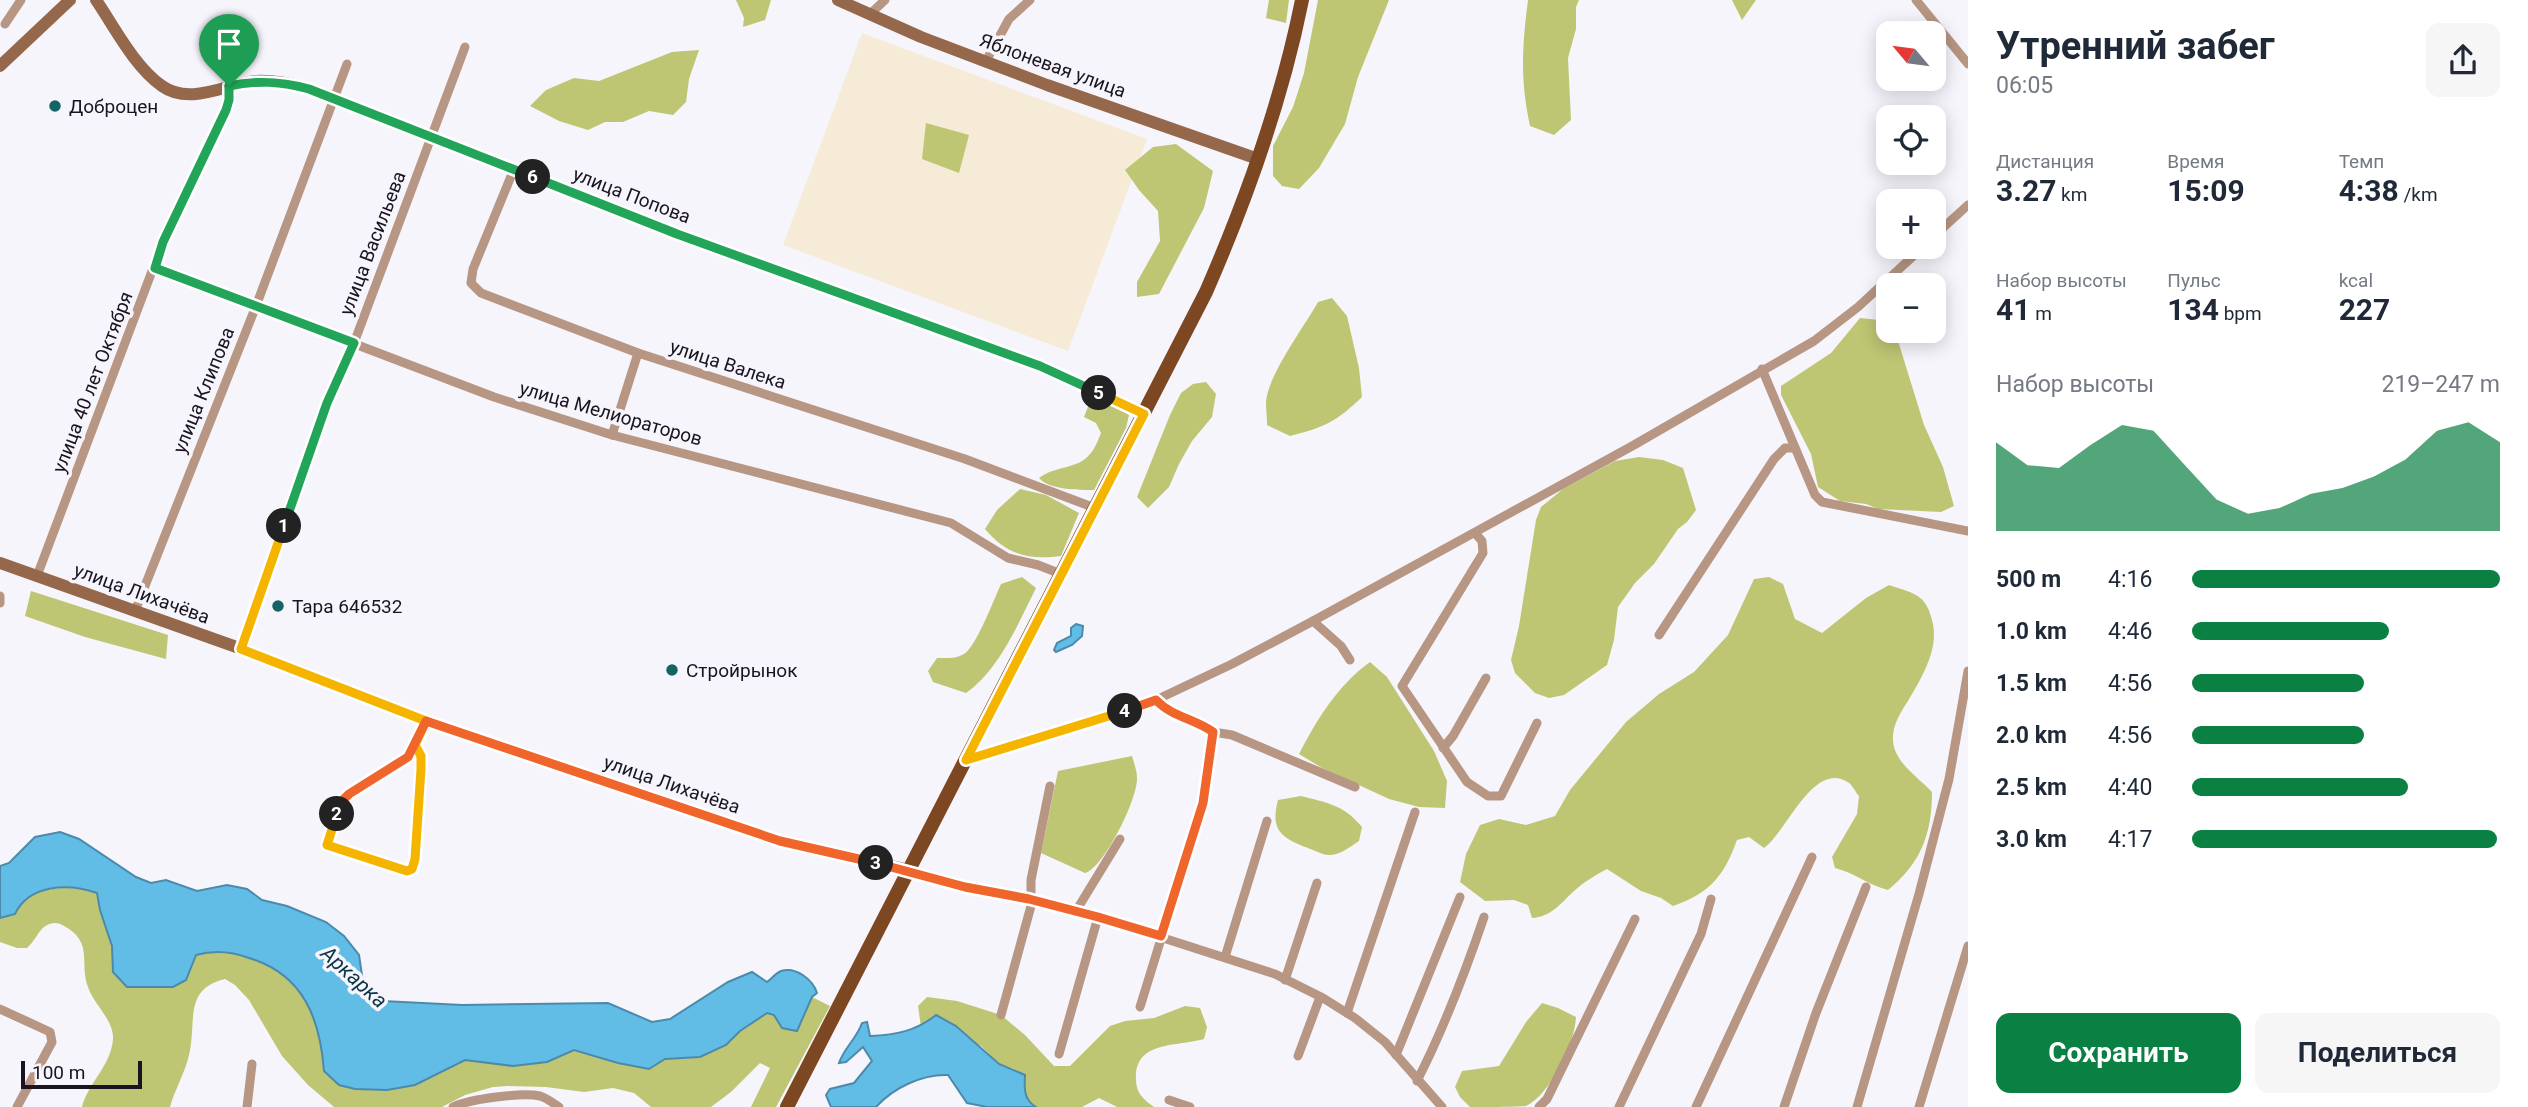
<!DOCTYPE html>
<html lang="ru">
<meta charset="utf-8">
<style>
:root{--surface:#fff;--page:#f6f6f7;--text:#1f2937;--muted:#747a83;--accent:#0b8043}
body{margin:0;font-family:Roboto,sans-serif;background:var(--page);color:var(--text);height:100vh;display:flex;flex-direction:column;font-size:26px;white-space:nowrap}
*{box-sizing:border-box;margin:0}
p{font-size:23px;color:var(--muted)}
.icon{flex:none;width:38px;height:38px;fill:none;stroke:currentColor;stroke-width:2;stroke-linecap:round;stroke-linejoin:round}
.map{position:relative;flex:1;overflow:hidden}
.side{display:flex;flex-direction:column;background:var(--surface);width:560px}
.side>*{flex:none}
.needle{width:46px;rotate:299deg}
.fabs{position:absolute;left:1876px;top:21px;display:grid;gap:14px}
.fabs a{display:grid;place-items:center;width:70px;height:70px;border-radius:14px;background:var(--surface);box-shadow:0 4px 18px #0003;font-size:35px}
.scale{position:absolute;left:21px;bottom:18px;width:121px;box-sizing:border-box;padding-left:7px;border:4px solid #191420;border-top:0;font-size:19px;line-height:24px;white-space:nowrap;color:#191420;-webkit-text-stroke:5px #f7f5fc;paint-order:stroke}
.pin{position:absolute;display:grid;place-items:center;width:60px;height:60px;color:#fff;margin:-72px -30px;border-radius:50% 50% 50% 0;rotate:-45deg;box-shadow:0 0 7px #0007}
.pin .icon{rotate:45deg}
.km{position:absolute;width:35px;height:35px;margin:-18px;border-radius:50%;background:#222;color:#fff;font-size:19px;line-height:35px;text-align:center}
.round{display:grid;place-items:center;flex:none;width:74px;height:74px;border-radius:14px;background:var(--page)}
.headline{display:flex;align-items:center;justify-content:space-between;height:119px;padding:0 28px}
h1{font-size:38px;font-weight:700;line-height:52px}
.metrics{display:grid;grid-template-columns:repeat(3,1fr);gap:10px;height:119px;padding:7px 28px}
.metrics div{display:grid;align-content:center}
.metrics b{font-size:30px;font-weight:700}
.metrics small{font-size:19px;font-weight:400}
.metrics p{font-size:19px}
.chart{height:196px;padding:14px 28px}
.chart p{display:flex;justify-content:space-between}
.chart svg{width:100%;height:126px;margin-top:7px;fill:var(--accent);opacity:.7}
.cta{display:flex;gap:14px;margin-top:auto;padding:14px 28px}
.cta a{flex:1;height:80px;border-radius:14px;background:var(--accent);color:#fff;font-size:28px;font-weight:700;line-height:80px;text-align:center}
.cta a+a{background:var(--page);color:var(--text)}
ul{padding:0 28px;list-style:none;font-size:23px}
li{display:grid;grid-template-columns:112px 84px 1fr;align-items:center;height:52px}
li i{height:18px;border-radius:9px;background:var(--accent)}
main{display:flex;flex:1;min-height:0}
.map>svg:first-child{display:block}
</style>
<main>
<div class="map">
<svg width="1968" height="1107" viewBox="0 0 1968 1107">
<rect width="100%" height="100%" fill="#f7f5fc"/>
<!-- education -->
<path fill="#f5ebd6" d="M862,33L1147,139L1068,351L783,245Z"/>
<!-- forest -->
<g fill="#bec674">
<path d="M736,0H771L765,20L743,27L744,18Z"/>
<path d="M1269,0H1289L1286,23L1266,18Z"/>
<path d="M1318,0H1389L1358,77L1345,124L1319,168L1299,189L1282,186L1273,176V146L1293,107L1304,73Z"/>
<path d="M1528,0H1579L1576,7V29L1568,58L1571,120L1554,135L1530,126C1520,80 1522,47 1528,0Z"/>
<path d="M1732,0H1756L1742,20Z"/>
<path d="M699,50L689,79L686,102L673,115L649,111L623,122H605L588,130L559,121L530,106L546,90L574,78L599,81L672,52Z"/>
<path d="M926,123L969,135L959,173L922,159Z"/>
<path d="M1176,144L1213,171L1204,208L1159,294L1137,297V282L1160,241L1158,211L1139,190L1125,170L1153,147Z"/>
<path d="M1332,298L1347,316L1359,368L1362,397C1336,422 1325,427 1290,436L1267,425C1267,417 1266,409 1266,402C1268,375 1304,327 1318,302Z"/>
<path d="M1860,318L1888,321V331H1895L1924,425L1943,467L1954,506L1941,512L1878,509L1866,504L1840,501L1818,487L1811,454L1781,395V386L1831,353Z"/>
<path d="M1206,382L1216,394L1212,417L1192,441L1179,464L1169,487L1148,508L1137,497L1170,415L1181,393L1193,384Z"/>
<path d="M1091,399L1110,404L1129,415L1126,428L1094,490C1078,490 1049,490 1039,478C1054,466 1079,469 1090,454C1095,449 1098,440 1101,433L1096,423L1084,417Z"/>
<path d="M1639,457L1663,460L1683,468L1696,510L1687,522L1678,529L1654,564L1635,583L1618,607L1614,640L1607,665L1564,695L1549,698L1535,693L1515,673L1511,660L1519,626L1536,520L1541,507L1563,489L1615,461Z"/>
<path d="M1020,489L1046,495L1079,513L1061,556C1028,560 1007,555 985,529L997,510Z"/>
<path d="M1022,577L1036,588C1018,624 999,670 966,693L933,682L928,671L937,658C946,658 955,659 964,654C976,647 994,599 1001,584Z"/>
<path d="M1769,577L1783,584L1795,619L1822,633L1866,598L1889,585C1913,593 1926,594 1932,620C1940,648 1922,677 1908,701C1900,713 1892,726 1893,741C1895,763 1917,776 1932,792C1932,834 1921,863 1888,890C1868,885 1855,873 1835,868L1832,857L1857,814L1859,796C1856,793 1853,786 1849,783C1814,758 1786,833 1764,848L1749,837L1737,840C1724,876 1710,893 1673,906L1661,898L1641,891L1607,869C1595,875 1584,882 1574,891C1561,903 1551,917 1532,918L1528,905L1514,900L1485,901L1460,882L1466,854L1480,825L1499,819L1526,825L1555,816L1570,790L1626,722L1659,694L1694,672L1728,635L1754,579Z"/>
<path d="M31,591L168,635L166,659L85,637L25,616Z"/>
<path d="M1370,662L1387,677L1434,751L1447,781L1445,808L1419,807L1389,799L1322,768L1299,754C1317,719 1338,685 1370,662Z"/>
<path d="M1132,756C1134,763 1137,771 1137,778C1138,798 1104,868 1085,873L1041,853L1058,771Z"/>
<path d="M1301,796C1328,803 1344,805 1362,827L1359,841C1350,847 1340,855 1329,855C1322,855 1314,850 1308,848C1281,838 1270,830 1278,800Z"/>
<path d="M80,887L97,894L100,910L112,946L113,972L127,987H173L186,980L196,955C214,951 233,952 250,958C303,974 320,1018 324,1071L415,1085L465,1060L513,1066L547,1062L574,1050L618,1063L649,1069L665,1059L700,1057L726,1045L740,1031L767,1013L774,1014L779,1020L801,1024L812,997L830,1006L776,1107H751L770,1068L760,1063L731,1092L711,1107H651L634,1093L613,1088L584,1092L546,1087L508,1086L493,1087L465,1095L442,1107H334L308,1085L282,1056L249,1000L235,985L225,979C183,989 197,1022 189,1055C185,1073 175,1089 170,1107H82C88,1083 111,1066 113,1039C114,1020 94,1005 88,987C79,963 94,942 64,926C58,922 51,922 44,927C38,932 34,942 27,948H17L0,942V918L15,914C27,888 54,888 80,887Z"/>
<path d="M927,997L957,1001L1001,1015L1025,1035L1054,1066H1070L1110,1026L1125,1021L1154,1018L1185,1006L1200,1008L1207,1027L1204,1039C1177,1047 1134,1040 1136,1080C1136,1093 1144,1100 1154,1107H1117L1099,1098L1082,1107H1036L1030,1103L1014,1069L999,1064L981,1046L921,1027L918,1006Z"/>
<path d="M1542,1003L1558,1008L1576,1017C1575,1043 1550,1095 1526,1106C1515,1107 1484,1107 1470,1107L1460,1097L1455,1087L1462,1071L1499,1066L1526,1022Z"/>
</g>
<!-- water -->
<g fill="#62bde6" stroke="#4c8aab" stroke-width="2">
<path d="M1076,624L1083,626L1082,636L1072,645L1056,652L1054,650L1057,643L1071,636V628Z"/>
<path d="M60,832L79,839L136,877L151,883L166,880L197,891L227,885L247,889L262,900L287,906L326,922L344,936L359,955L363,982L383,1001L462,1005L608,1003L652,1022L670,1019L728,982L752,972L767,982C771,979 776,973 781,971C796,966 813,980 817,993L812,997L797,1031L782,1028L774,1015L767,1013L740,1031L726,1045L700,1057L665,1059L649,1069L618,1063L574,1050L547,1062L513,1066L465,1060L415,1085L387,1090L355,1089L339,1085L324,1071C320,1018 303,974 249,958C233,952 214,950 196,955L186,980L173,987H127L113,972L112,946L100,910L97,893C69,883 29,884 15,914L0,918V866L9,863L35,837Z"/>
<path d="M936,1015L956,1026L999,1064L1025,1075C1024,1089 1024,1100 1036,1107H987L967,1103L948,1075C922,1074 893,1088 876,1107H831L826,1095L830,1089L854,1083L872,1061L863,1047L846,1062L839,1063C844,1048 857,1038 862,1023L867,1022L870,1036C896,1035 916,1031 936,1015Z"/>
</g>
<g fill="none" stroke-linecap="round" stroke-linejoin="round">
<!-- street -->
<g stroke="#b79683" stroke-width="9">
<path d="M1916,0L1968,64"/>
<path d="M869,15L885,0"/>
<path d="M5,24L21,0"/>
<path d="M986,61L1009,19L1030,0"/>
<path d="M514,169L473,269L471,283L481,293L638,353L965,459L1095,508"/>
<path d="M1934,236L1968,205"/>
<path d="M155,268L494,397L612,435L951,523L1008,558L1038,565L1061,574"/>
<path d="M1762,369L1815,495L1822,502L1968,531"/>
<path d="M612,435L638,353"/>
<path d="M1475,533L1482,541L1483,553L1402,686L1467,782L1488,796H1501L1537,723"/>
<path d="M37,576L163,242L226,110L229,86"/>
<path d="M0,596V603"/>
<path d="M135,611L256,306L347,64"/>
<path d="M1313,621L1341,646L1350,660"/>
<path d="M1659,635L1774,459L1785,448H1795"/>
<path d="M241,649L327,403L354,343L465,47"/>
<path d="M1213,732L1232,735L1355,787"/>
<path d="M416,745L421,756V769L415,859L412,869L407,871L327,845L341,802L349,794L408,757L427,721"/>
<path d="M1443,748L1453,736L1486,678"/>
<path d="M966,760L1156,700L1232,664L1313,621L1634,445L1814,341L1858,307L1923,247"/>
<path d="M909,870L965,887L1029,899L1098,917L1275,974L1323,998L1355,1018L1385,1042L1442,1107"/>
<path d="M1076,911L1120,839"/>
<path d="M1225,957L1267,821"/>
<path d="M1285,980L1317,883"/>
<path d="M1140,1007L1203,803L1213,732C1195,718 1172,717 1156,700"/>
<path d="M0,1009L50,1032L52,1042L17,1107"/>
<path d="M1347,1013L1415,812"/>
<path d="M1001,1015L1031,906V880L1050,786"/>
<path d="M1059,1054L1098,917"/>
<path d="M1396,1055L1460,897"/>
<path d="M1298,1056L1320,997"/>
<path d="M1417,1081C1444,1028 1465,973 1484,917"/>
<path d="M1169,1100L1190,1107"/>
<path d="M247,1107L252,1064"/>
<path d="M453,1107C470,1099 522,1092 540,1096C547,1098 553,1103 559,1107"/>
<path d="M1539,1107L1547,1099L1635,919"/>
<path d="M1619,1107L1701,934L1711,899"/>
<path d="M1696,1107L1812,857"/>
<path d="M1784,1107L1816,1013L1866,887"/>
<path d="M1857,1107L1919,894L1949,779L1968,671"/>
<path d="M1919,1107L1968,946"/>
</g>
<!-- secondary -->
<g stroke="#95684c" stroke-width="12">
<path d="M96,0C115,28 134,66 162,86C190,106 226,84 256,81C274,80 292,84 309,89L677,234L1040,366L1144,414"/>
<path d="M838,0L921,37L1047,85L1258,159"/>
<path d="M0,66L70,0"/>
<path d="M0,563L242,649L427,721L781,841L909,870"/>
</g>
<!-- primary -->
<path stroke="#7d4722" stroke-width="14" d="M787,1107L1206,292C1247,198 1282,100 1302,0"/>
</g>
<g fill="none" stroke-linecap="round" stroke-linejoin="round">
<defs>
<path id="split-1" d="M229,86V100L226,110L163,242L155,268L354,343L327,403L284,526"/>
<path id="split-2" d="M284,526L241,649L426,721L415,745L421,756V769L415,859L412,869L407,871L327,845L337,814"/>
<path id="split-3" d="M337,814L341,802L349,794L408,757L426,721L780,841L876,863"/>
<path id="split-4" d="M876,863L965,887L1029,899L1098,917L1161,936L1203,803L1213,732C1195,719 1172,717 1156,700L1125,711"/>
<path id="split-5" d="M1099,393L1144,414L966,760L1125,711"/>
<path id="split-6" d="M533,177L677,234L1040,366L1099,393"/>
<path id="split-7" d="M229,86C257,80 281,81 309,89L533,177"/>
</defs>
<!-- split-1 casing -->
<use href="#split-1" stroke="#fff" stroke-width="14"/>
<!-- split-2 casing -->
<use href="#split-2" stroke="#fff" stroke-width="14"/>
<!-- split-3 casing -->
<use href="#split-3" stroke="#fff" stroke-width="14"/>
<!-- split-4 casing -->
<use href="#split-4" stroke="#fff" stroke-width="14"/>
<!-- split-5 casing -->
<use href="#split-5" stroke="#fff" stroke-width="14"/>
<!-- split-6 casing -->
<use href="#split-6" stroke="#fff" stroke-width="14"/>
<!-- split-7 casing -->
<use href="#split-7" stroke="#fff" stroke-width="14"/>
<!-- split-1 -->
<use href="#split-1" stroke="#22a559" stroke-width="9"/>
<!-- split-2 -->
<use href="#split-2" stroke="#f5b400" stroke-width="9"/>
<!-- split-3 -->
<use href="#split-3" stroke="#f0652b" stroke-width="9"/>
<!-- split-4 -->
<use href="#split-4" stroke="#f0652b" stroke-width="9"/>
<!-- split-5 -->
<use href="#split-5" stroke="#f5b400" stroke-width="9"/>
<!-- split-6 -->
<use href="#split-6" stroke="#22a559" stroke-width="9"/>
<!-- split-7 -->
<use href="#split-7" stroke="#22a559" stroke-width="9"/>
</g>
<!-- markers -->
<g fill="#156464" stroke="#f7f5fc" stroke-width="2.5">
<circle cx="55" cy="106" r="7"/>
<circle cx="278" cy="606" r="7"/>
<circle cx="672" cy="670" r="7"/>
</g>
<g text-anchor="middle" stroke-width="7" stroke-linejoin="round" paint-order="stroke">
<!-- street labels -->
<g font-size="19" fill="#191420" stroke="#f7f5fc">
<text transform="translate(1053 65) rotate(20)" y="7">Яблоневая улица</text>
<text transform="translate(632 195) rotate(21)" y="7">улица Попова</text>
<text transform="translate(372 243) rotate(-69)" y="7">улица Васильева</text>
<text transform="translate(728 364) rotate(18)" y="7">улица Валека</text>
<text transform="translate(92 382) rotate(-69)" y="7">улица 40 лет Октября</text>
<text transform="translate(203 390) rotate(-68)" y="7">улица Клипова</text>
<text transform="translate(611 413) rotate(16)" y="7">улица Мелиораторов</text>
<text transform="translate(142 593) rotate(20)" y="7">улица Лихачёва</text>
<text transform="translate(672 784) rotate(19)" y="7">улица Лихачёва</text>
</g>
<!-- poi labels -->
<g font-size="19" fill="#191420" stroke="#f7f5fc" text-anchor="start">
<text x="69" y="113">Доброцен</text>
<text x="292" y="613">Тара 646532</text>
<text x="686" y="677">Стройрынок</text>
</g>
<!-- water labels -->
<g font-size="21" font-style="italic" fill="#0c3647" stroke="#f7f5fc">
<text transform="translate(354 977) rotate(42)" y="7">Аркарка</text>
</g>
</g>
</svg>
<div class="fabs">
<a><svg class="needle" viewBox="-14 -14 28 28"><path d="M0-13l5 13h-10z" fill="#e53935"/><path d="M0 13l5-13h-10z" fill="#747a83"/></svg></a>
<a><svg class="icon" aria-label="locate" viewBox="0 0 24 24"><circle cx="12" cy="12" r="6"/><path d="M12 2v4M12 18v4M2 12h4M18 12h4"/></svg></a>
<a>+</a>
<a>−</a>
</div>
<div class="scale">100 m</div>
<div class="pin" style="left:229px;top:86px;background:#1e9e55"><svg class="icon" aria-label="arrive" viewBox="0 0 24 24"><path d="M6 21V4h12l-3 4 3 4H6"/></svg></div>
<b class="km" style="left:284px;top:526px">1</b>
<b class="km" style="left:337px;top:814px">2</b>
<b class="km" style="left:876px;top:863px">3</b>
<b class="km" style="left:1125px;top:711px">4</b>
<b class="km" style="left:1099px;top:393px">5</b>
<b class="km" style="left:533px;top:177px">6</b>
</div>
<section class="side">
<div class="headline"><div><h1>Утренний забег</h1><p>06:05</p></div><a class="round"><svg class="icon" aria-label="share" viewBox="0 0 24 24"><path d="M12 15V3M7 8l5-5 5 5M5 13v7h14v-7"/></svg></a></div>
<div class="metrics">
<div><p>Дистанция</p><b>3.27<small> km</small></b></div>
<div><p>Время</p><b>15:09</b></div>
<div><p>Темп</p><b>4:38<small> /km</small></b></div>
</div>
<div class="metrics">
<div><p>Набор высоты</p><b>41<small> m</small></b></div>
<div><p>Пульс</p><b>134<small> bpm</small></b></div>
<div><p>kcal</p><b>227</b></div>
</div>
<div class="chart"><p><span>Набор высоты</span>219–247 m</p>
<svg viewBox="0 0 160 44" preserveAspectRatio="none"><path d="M0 44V13L10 21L20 22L30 14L40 7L50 9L60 21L70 33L80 38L90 36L100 31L110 29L120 25L130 19L140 9L150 6L160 13V44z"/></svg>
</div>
<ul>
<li><b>500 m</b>4:16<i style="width:100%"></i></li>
<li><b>1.0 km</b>4:46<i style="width:64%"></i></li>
<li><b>1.5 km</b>4:56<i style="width:56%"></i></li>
<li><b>2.0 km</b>4:56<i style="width:56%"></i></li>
<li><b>2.5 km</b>4:40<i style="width:70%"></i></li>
<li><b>3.0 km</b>4:17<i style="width:99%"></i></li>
</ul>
<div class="cta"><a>Сохранить</a><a>Поделиться</a></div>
</section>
</main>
